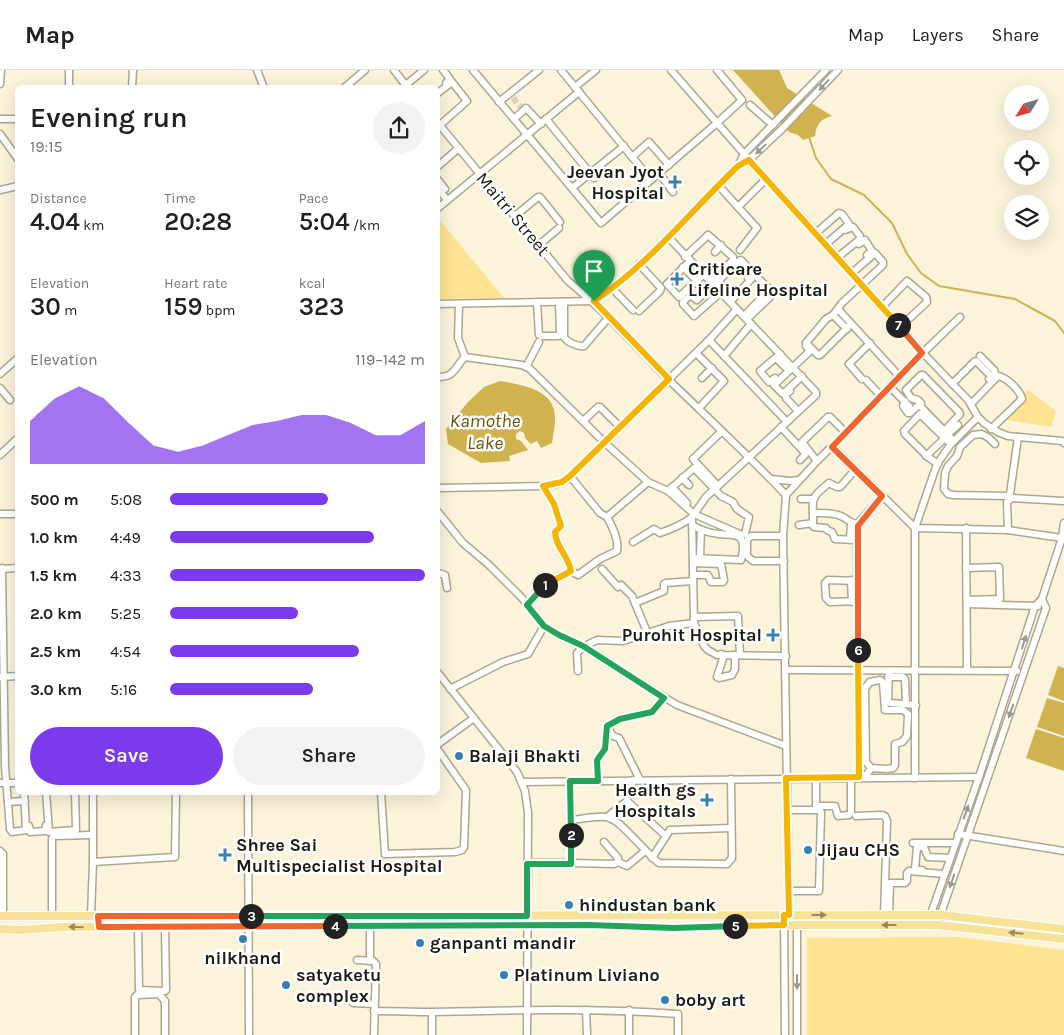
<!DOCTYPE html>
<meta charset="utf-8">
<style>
:root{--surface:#fff;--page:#f2f2f2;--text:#202124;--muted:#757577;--line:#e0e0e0;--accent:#7c3aed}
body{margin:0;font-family:Karla,sans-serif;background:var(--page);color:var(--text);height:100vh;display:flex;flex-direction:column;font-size:19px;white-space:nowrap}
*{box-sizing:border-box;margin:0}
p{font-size:16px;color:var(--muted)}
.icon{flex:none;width:28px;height:28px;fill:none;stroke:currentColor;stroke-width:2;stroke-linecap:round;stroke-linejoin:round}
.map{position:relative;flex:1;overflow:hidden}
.sheet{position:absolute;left:15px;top:15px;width:425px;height:710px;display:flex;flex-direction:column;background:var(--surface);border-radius:8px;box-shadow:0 5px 20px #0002}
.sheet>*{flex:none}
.needle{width:32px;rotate:233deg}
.fabs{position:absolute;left:1004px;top:15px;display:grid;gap:10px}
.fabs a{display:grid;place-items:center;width:45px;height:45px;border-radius:50%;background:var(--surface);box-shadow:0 5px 20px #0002;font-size:25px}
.pin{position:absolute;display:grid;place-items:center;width:42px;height:42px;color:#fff;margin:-51px -21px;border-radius:50% 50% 50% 0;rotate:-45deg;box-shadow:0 0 5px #0007}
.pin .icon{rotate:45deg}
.km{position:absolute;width:25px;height:25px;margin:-12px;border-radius:50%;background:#222;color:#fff;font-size:14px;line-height:25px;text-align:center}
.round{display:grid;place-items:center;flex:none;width:52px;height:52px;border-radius:26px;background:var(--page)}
.overview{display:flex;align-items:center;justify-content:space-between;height:85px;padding:0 15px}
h1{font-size:28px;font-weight:600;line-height:38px}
.metrics{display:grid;grid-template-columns:repeat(3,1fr);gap:8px;height:85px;padding:5px 15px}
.metrics div{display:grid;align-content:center}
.metrics b{font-size:25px;font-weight:600}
.metrics small{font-size:14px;font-weight:400}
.metrics p{font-size:14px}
.chart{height:140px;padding:10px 15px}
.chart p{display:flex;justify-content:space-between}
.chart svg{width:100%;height:90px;margin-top:5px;fill:var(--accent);opacity:.7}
.cta{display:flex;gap:10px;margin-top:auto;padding:10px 15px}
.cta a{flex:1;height:58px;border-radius:30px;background:var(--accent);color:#fff;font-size:20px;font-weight:600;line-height:58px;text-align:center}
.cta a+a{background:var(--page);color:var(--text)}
ul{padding:0 15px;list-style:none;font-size:16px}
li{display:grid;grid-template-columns:80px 60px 1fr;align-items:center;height:38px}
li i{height:12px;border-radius:6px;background:var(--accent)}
header{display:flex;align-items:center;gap:30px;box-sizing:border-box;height:70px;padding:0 25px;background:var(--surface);border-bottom:1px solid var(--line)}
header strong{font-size:24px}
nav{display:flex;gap:28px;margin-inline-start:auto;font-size:18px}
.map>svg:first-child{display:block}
</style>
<header>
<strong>Map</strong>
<nav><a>Map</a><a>Layers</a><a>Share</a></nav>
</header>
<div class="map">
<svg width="1064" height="965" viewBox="0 0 1064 965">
<rect width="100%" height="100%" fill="#fbf3da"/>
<!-- green -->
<g fill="#fde392">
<path d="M438,148L504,228L438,229Z"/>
<path d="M1027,319L1056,341L1051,357L1007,350Z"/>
<path d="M960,867L1064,880V965H807V868Z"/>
</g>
<!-- water -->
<g fill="#d0b24e">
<path d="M733,0H779L787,18L832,46C820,49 816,55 815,66L803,70L798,65L789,62Z"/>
<path d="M500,311C522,315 556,319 555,349C555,357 553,365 552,373L541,378L537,371L531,374L525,368L524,363L520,361L516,364V369L521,371L528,380L509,386L510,391L481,393L448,374L446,359L468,332L484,317Z"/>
<path d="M1058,596L1064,598V631L1048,625Z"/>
<path d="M1047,628L1064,633V666L1037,657Z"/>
<path d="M1036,659L1064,668V701L1026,688Z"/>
</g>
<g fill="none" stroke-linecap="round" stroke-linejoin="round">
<!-- stream -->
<path stroke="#d0b24e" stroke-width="2" d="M809,67L816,88L831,109L864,125L892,153L907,184L921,203L939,216L1015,229L1055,251L1064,263"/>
<!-- minor-tunnel -->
<path stroke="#dad3bc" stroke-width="6" stroke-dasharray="6 3" stroke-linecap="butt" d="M513,28L522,38"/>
<defs>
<g id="minor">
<path d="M257,0L264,18"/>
<path d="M394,0L407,17"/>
<path d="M443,0L450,9L446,13"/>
<path d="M473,0L601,153L717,53L742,30L717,0"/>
<path d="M561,0L651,110"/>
<path d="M671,0L766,109L816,163L923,283L968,330L978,347L984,353L998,362L1008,366L1062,371L1064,373"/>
<path d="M0,14L1,0"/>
<path d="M575,17L596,0"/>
<path d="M69,18V0"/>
<path d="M132,18L133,0"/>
<path d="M344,18L365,0"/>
<path d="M402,18L424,0"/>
<path d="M438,23L452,12L467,31L440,55"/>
<path d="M499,32L539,0"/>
<path d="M750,35L773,55"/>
<path d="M0,49H18"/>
<path d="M514,49L526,38L541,54"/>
<path d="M546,49L594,108L599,104L596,99"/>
<path d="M438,53L568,211C605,241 635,276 669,310C708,348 748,385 786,425"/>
<path d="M0,64L18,89"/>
<path d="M632,87L649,72L669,95"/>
<path d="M438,96L459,78"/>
<path d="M738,96L744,84L826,0"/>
<path d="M659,103L673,122"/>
<path d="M438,110L445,119"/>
<path d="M718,115L757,158L740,180"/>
<path d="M438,118L447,130"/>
<path d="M572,118L624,76"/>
<path d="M0,120L18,116"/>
<path d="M738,137L766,109"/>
<path d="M438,138L579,22"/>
<path d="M515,146L538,127H540L560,152"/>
<path d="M816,163L839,143L842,144L849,154L826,174"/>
<path d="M668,167L816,322V325L718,416L706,427L692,447L694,553L704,576L708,580L717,585L786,586"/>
<path d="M859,174L865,170L872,181L867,185"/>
<path d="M539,175L559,158"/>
<path d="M715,182L721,175"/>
<path d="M685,187L708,165L733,187V190L711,212"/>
<path d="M838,187L860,169V166L853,157L845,160"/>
<path d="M690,191L667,214L679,227L703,205"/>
<path d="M639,194L661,218L660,221L639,241"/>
<path d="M683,197L697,211"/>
<path d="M718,211L732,224"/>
<path d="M713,214L697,230L690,225L683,232V234L694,246L721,222"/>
<path d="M714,215L739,191L741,190L752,202L748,208"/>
<path d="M612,218L633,240"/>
<path d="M731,231L754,206H756L768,218V221L744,246"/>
<path d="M537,232L539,265L541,266H558L560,265L559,232"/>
<path d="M564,232V267C567,272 578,277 584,276L609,247"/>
<path d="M438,234L593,231C648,195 692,141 738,96L749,90L782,59L838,0"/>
<path d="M459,234L458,268L465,287"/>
<path d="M882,237L907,211L926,227L927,232L900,257"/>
<path d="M838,239L899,306"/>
<path d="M833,245L847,259"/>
<path d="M747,249L770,227"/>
<path d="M851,254L820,285H818L806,273L826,249L833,245L842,233L883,195V192L875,183L852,203"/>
<path d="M709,270L787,352"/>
<path d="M696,283L724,311L699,338"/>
<path d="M724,286L751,254"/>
<path d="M980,286L994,300L995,303L989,309"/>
<path d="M776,288L786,298"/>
<path d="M526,297L539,272"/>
<path d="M0,304L18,288"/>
<path d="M802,306L783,324L774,315L810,281L806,276"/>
<path d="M438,307C456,307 454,297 465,287L522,295L529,298L604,372L648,412L668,421L694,444L742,465L745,464L749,447L737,439L733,432L721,426L694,398L668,421"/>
<path d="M702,308L712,298"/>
<path d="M775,308L769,312L760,301L780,284"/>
<path d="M862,309L849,294L870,273"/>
<path d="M866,310L881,326"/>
<path d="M952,314L974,292L976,291L988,303"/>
<path d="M890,317L909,336"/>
<path d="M0,318L10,330"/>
<path d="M790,321L786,324V328L798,341"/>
<path d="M905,331L903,336L908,343H910L921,333L918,330L911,328L906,320L921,305H923L959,342L960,344L947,358"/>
<path d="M971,334L998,306C1006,307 1020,320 1022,329L991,359"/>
<path d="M922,338L954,371"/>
<path d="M583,351L598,337H600L620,357"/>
<path d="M781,357L805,383V385L800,390"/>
<path d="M948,364L958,355"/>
<path d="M995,374L989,368L982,364L973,365L960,377L957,386L948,396L945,403L944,419L948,424L954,425L1007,426L1010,424L1018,367"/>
<path d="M833,377L915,458L1008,460L1062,468"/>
<path d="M0,385L18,368"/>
<path d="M926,386L945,368"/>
<path d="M817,391L802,372L828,347H830L846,363"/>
<path d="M938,394L928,387L905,364L904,361L920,344L951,374"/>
<path d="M855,400L840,417H837L829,413C817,423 811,426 813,443C821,443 833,442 841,446C848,449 850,454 859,454"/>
<path d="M570,406L600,443L607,447L648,412"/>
<path d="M682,408L689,415"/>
<path d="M771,409L790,411L799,410"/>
<path d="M718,416L693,389L722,361"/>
<path d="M672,417L687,433"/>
<path d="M438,418L543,416L557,414L566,410L709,270L737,239"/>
<path d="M801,429H813"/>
<path d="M438,442L463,473L488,494L522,528L544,556L559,565L583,577L597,570L623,571L669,556L694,553"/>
<path d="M813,443V456L814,457L826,458L827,460L832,462L835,469L857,470"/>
<path d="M0,444H18"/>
<path d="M692,455C700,460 710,463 719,464C725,465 734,464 739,467C745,471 743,484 741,490L693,488"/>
<path d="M799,455L813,453"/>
<path d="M966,458L967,600"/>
<path d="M1008,460L1007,432L1012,428L1064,431"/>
<path d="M783,466H751L747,470V486L753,491H784"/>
<path d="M850,470L851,453"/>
<path d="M633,472L654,459L660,463C672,459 682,455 692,447"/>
<path d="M700,487L701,460"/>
<path d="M693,493L721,494L724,510L723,512H711L708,505H693"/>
<path d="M2,498L5,696L10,759L12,762L26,760L24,722"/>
<path d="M966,498L999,497L1000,529L967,530"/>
<path d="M0,499L18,498"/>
<path d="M602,499L618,517L621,515L632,526L647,562"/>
<path d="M571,501L578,505L600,489L617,481C619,469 612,456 607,447"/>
<path d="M438,503L445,505L447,518"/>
<path d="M851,510L852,532"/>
<path d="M858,511L828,510L825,513L826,528L830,532L858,531"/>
<path d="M635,533L664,521V514L666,513L693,511"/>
<path d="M967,534L1038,536"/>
<path d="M527,535L548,512L571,501C570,491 552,469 555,462C557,459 559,458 561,456L554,434L543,416"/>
<path d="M694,547L738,546L740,585"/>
<path d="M721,584L724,585L717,607L719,608L732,605L735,599V585"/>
<path d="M786,600L1017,601"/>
<path d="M578,601L577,583L583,577L677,635L786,676"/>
<path d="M889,601L888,631L890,633L916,635"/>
<path d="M438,603L517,702L525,721L528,743L527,965"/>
<path d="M1,607L18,606"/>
<path d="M888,607H903L905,609L906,634"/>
<path d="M450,619L503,592L528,584L544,556"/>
<path d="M607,656L613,666L619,668L640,710"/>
<path d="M438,674L474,648"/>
<path d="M859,707L857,459L860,451L882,426"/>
<path d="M865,707L871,698L887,699L893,698L895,695V674L902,672L907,666L908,644L903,640H885L883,612L880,610L870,612L865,618L866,692L871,698"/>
<path d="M915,708V458L937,394L951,374L978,347"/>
<path d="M816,709V736H835L838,746L849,745L851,743V708"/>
<path d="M633,710L627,731L666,766"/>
<path d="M570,711L571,750"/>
<path d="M598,711L597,689L605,679L607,656L620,649L652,642L665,628"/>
<path d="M522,712L979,707"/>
<path d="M0,713H18"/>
<path d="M46,722L49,762L76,760L75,722"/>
<path d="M248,722L249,965"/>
<path d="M381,722L385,784L455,782L462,780L464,777L466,720L438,680"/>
<path d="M8,732L25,731"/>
<path d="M786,740H819L821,742L819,821H788"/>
<path d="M856,746L882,745L885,746L887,751L884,845"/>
<path d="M607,747L627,731"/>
<path d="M29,756L30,762L45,761L46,755"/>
<path d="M958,764L1064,781"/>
<path d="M913,773H955"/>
<path d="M0,781L3,784V846"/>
<path d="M652,788L670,760L731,758"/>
<path d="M93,792L175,787L176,722"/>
<path d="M618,792L627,796L645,781"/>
<path d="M527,793H571V750C582,749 595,746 606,747C620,748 645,783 659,793L727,794L732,788L731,709"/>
<path d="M571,793L614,794L618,792V788L604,772"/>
<path d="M922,800H917L915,799L917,777H924L928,787L950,788"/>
<path d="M784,845L785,965"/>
<path d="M789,845L783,466L786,425L817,391L846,363L899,306L960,247"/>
<path d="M797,845V965"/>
<path d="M889,845L890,813H905L907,811V803L909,801L944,804"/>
<path d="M52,846V768L54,766L93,765"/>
<path d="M91,846L93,792V722"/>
<path d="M927,855L979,707L1035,536L1042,529L1062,468L1064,453"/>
<path d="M937,855L1046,538L1042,529"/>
<path d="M138,856L139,920L165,921L166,920L165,856"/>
<path d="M370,856V891"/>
<path d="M357,890L373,891L376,894L374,965"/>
<path d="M353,933L374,934"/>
<path d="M586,940L587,965"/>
<path d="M629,940V965"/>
<path d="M374,941C394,941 415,942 435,942C516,940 597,938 678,944V965"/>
<path d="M135,965V927L137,925L159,924L165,931V965"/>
<path d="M432,965V942"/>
</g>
<g id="major">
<path d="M0,846L941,845L1064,859"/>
<path d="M0,859L19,860L63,857L589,855L674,858L784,855H937L1064,869"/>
</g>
</defs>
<!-- minor casing -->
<use href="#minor" stroke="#aea78f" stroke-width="9"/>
<!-- major casing -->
<use href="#major" stroke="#fff" stroke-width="10"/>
<!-- minor -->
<use href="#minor" stroke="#fff" stroke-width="6"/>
<!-- major -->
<use href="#major" stroke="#f7e298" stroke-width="8"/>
</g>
<!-- one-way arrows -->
<defs><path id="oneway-solid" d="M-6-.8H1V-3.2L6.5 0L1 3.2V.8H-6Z" transform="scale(1.25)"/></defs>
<g fill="#9a9995">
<use href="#oneway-solid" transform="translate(824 15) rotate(132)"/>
<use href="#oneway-solid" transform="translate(761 79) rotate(137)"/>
<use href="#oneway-solid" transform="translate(1024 572) rotate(-73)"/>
<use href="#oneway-solid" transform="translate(1011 641) rotate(109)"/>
<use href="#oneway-solid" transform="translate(966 742) rotate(-70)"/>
<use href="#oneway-solid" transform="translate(952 811) rotate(109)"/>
<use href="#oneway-solid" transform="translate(797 912) rotate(90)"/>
</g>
<g fill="#96895c">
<use href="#oneway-solid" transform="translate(819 845)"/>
<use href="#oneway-solid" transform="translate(889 855) rotate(180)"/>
<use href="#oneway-solid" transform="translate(76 857) rotate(-179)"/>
<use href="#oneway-solid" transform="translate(1016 863) rotate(-174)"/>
</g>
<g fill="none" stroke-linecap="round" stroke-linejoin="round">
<defs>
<path id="split-1" d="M545,515L571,501C569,487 555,476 555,462L561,456L554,434L543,416L562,412L570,406L669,309L594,231"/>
<path id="split-2" d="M545,515L527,535L544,556L559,565L583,576L664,628L652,642L620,649L607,656L605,679L597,690L598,711H570L571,765"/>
<path id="split-3" d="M251,846H527V794H571V765"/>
<path id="split-4" d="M251,846H98L99,857L335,856"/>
<path id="split-5" d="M335,856L589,855L674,858L735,856"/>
<path id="split-6" d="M735,856L784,855V845H789L786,708L859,707L858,580"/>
<path id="split-7" d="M858,580V456L882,426L832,377L922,283L898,255"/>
<path id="split-8" d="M594,231C648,195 691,141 738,96L749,90L898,255"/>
</defs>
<!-- split-1 casing -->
<use href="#split-1" stroke="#fff" stroke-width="10"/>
<!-- split-2 casing -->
<use href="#split-2" stroke="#fff" stroke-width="10"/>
<!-- split-3 casing -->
<use href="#split-3" stroke="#fff" stroke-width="10"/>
<!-- split-4 casing -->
<use href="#split-4" stroke="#fff" stroke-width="10"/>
<!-- split-5 casing -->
<use href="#split-5" stroke="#fff" stroke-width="10"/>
<!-- split-6 casing -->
<use href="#split-6" stroke="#fff" stroke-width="10"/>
<!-- split-7 casing -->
<use href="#split-7" stroke="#fff" stroke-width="10"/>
<!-- split-8 casing -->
<use href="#split-8" stroke="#fff" stroke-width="10"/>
<!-- split-1 -->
<use href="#split-1" stroke="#f5b400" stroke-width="6"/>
<!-- split-2 -->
<use href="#split-2" stroke="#22a559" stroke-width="6"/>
<!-- split-3 -->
<use href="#split-3" stroke="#22a559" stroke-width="6"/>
<!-- split-4 -->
<use href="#split-4" stroke="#f0652b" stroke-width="6"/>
<!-- split-5 -->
<use href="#split-5" stroke="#22a559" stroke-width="6"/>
<!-- split-6 -->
<use href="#split-6" stroke="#f5b400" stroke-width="6"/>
<!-- split-7 -->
<use href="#split-7" stroke="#f0652b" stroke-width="6"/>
<!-- split-8 -->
<use href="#split-8" stroke="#f5b400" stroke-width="6"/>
</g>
<!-- markers -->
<g fill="#3680b4" stroke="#fff" stroke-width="2">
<path d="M672.5 104.5h5v5h5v5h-5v5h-5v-5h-5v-5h5z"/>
<path d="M674.5 201.5h5v5h5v5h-5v5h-5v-5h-5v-5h5z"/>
<path d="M770.5 557.5h5v5h5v5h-5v5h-5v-5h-5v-5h5z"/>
<circle cx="459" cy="686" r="5"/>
<path d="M704.5 722.5h5v5h5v5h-5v5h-5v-5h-5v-5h5z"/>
<circle cx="808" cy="780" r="5"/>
<path d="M222.5 777.5h5v5h5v5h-5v5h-5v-5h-5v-5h5z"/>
<circle cx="569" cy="835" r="5"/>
<circle cx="243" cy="869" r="5"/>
<circle cx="420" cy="873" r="5"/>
<circle cx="504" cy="905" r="5"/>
<circle cx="286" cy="915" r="5"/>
<circle cx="665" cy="930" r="5"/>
</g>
<g text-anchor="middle" stroke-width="5" stroke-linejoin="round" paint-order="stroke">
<!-- poi labels -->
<g font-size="18" font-weight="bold" fill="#1f1c13" stroke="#fff" text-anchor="start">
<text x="664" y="108" text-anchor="end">Jeevan Jyot<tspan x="664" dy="21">Hospital</tspan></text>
<text x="688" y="205">Criticare<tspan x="688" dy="21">Lifeline Hospital</tspan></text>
<text x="762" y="571" text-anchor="end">Purohit Hospital</text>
<text x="469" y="692">Balaji Bhakti</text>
<text x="696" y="726" text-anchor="end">Health gs<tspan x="696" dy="21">Hospitals</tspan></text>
<text x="236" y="781">Shree Sai<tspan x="236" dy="21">Multispecialist Hospital</tspan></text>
<text x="818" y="786">Jijau CHS</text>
<text x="579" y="841">hindustan bank</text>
<text x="430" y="879">ganpanti mandir</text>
<text x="243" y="894" text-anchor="middle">nilkhand</text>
<text x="296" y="911">satyaketu<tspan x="296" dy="21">complex</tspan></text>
<text x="514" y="911">Platinum Liviano</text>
<text x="675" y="936">boby art</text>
</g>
<!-- street labels -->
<g font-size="18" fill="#1f1c13" stroke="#fff">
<text transform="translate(513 144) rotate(50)" y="6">Maitri Street</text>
</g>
<!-- water labels -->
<g font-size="19" font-style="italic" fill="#6a5604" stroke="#fff">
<text x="485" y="357">Kamothe<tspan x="485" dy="22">Lake</tspan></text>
</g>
</g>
</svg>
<div class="fabs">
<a><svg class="needle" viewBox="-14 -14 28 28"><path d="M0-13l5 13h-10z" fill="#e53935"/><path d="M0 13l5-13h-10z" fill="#757577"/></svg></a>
<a><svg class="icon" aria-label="locate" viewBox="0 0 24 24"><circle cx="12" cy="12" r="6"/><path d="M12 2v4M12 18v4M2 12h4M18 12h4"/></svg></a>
<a><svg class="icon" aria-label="layers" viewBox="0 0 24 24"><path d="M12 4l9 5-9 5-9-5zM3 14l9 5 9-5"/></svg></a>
</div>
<div class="pin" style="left:594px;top:231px;background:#1e9e55"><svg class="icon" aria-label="arrive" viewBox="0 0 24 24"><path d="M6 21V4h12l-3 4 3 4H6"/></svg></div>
<b class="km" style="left:545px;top:515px">1</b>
<b class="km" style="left:571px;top:765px">2</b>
<b class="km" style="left:251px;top:846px">3</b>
<b class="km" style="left:335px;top:856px">4</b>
<b class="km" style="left:735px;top:856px">5</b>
<b class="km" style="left:858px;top:580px">6</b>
<b class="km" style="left:898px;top:255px">7</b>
<section class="sheet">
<div class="overview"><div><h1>Evening run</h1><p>19:15</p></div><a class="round"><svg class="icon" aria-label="share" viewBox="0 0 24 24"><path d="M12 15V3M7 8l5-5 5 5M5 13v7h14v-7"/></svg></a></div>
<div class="metrics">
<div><p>Distance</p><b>4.04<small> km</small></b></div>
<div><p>Time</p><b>20:28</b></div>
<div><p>Pace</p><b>5:04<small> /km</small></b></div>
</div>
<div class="metrics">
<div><p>Elevation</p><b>30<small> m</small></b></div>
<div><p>Heart rate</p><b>159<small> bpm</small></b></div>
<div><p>kcal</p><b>323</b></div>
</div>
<div class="chart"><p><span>Elevation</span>119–142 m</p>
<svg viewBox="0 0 160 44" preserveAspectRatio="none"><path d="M0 44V23L10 12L20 6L30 12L40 24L50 35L60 38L70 35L80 30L90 25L100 23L110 20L120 20L130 24L140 30L150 30L160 23V44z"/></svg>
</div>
<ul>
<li><b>500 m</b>5:08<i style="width:62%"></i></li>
<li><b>1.0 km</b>4:49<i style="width:80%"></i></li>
<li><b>1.5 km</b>4:33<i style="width:100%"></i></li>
<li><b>2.0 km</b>5:25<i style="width:50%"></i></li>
<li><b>2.5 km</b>4:54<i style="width:74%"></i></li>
<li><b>3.0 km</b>5:16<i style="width:56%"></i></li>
</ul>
<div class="cta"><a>Save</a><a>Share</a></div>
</section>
</div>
